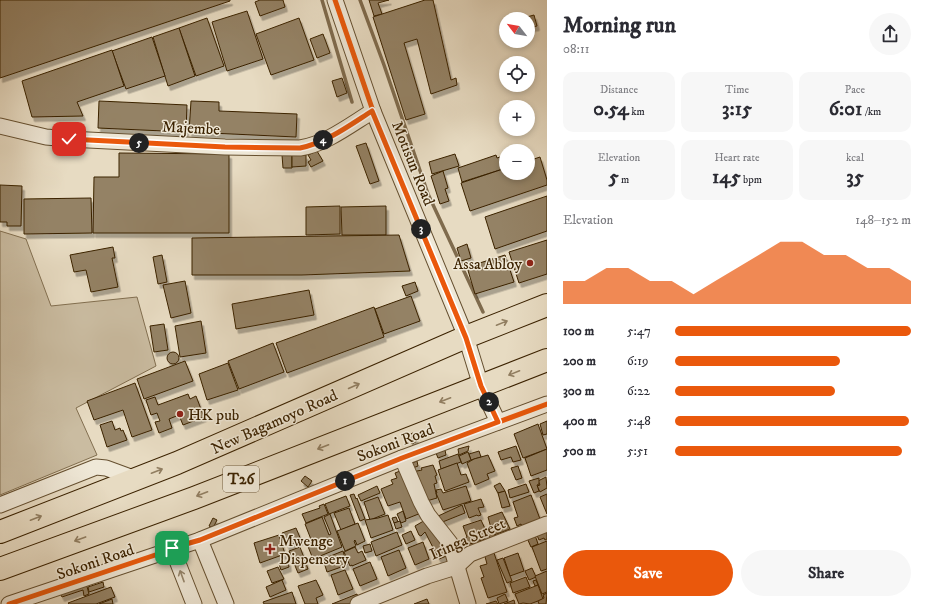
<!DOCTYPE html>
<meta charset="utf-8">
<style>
:root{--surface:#fff;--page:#f7f7f7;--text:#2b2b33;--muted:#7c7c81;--accent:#ea580c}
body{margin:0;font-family:"IM FELL DW Pica",serif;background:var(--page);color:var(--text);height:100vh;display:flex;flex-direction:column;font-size:15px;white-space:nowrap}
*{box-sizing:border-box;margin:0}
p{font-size:13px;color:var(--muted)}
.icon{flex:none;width:22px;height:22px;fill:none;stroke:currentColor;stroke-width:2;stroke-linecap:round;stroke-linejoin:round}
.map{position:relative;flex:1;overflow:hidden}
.drawer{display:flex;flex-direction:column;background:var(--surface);width:380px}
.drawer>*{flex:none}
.needle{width:26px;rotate:301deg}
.buttons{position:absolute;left:499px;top:12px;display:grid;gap:8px}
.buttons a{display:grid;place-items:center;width:36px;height:36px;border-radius:50%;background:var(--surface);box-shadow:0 2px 6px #0003;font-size:20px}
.pin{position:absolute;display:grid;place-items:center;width:34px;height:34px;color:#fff;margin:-17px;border-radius:8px;box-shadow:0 2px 6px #0006}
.km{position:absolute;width:20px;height:20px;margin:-10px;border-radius:50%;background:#222;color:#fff;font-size:11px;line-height:20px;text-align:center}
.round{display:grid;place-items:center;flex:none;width:42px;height:42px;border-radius:21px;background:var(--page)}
.headline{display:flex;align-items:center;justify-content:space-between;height:68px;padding:0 16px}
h1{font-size:22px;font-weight:800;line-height:30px}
.stats{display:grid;grid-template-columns:repeat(3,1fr);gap:6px;height:68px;padding:4px 16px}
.stats div{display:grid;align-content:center;border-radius:10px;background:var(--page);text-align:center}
.stats b{font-size:20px;font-weight:800}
.stats small{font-size:11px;font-weight:400}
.stats p{font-size:11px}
.chart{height:112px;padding:8px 16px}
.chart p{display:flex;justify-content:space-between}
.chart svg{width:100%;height:72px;margin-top:4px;fill:var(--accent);opacity:.7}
.button{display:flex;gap:8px;margin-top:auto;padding:8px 16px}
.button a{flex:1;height:46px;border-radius:24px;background:var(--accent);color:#fff;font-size:16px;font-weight:800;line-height:46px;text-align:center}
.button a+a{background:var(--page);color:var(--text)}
ul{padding:0 16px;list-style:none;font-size:13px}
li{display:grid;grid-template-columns:64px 48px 1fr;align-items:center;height:30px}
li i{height:10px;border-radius:5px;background:var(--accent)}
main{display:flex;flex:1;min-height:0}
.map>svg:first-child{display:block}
</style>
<main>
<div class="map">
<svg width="547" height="604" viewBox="0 0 547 604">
<defs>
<filter id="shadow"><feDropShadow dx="2.5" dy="4.5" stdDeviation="0" flood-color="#0004"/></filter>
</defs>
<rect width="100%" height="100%" fill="#e7dbc2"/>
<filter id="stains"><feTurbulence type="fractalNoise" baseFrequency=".005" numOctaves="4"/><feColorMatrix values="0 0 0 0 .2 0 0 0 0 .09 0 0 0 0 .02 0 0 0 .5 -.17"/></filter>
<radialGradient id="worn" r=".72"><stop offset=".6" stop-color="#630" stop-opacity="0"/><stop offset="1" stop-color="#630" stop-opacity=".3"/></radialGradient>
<!-- green -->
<path fill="#cabca1" stroke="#826f50" d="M0,231L26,239L51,306L137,297L156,366L76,408L97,455L0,495Z"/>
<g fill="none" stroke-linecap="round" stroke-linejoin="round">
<!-- stream -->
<g stroke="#7f6b4d" stroke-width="3.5">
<path d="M322,0L352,102"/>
<path d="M360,0L384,65L428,194L483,312"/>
</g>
</g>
<!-- building -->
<g fill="#948265" stroke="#3b2200" filter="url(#shadow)">
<path d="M0,0H230V1L0,78Z"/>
<path d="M260,0H283L285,7L260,16L255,2Z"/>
<path d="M369,0H389L378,3L382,14L374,16Z"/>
<path d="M425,0H433L451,80L456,78L457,85L431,94L417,39L404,43L425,114L406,120L373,17Z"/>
<path d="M247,11L263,59L227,71L212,22Z"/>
<path d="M534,15L537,26L528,28V19H523V18Z"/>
<path d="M207,18L224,66L196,76L179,28Z"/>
<path d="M299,18L314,60L271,75L256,34Z"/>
<path d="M179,28L195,76L168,86L153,37Z"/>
<path d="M323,34L330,53L317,58L310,39Z"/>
<path d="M152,37L165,76L126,89L112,51Z"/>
<path d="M112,50L124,86L77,102L83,116L32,117L22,81Z"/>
<path d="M342,78L347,93L337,97L332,81Z"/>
<path d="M99,101L187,105L186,132L98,128Z"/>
<path d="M191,101L219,102V111L297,114L296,137L189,132Z"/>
<path d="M366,143L379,181L370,184L356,146Z"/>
<path d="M317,151L323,161L311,167L308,162L311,160L308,155Z"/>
<path d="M119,153L229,154V233H93L94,177H119Z"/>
<path d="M292,154V168H283L282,155Z"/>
<path d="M455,154L459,166L432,174L429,162Z"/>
<path d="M292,155H306V166L292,167Z"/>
<path d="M496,155L497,158L503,156V158L506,157V168L462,182L458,168Z"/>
<path d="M540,157L547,180V185L470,211L461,183L506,168V173H528V161Z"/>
<path d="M443,171L448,188L445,189L449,201L440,204L431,176Z"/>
<path d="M0,185L22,186L21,226H7V222H0Z"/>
<path d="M547,196V231L495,249L485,217Z"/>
<path d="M91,198L92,233L24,234V199Z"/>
<path d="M340,206V234L306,235V207Z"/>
<path d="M386,206V235H342L341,207Z"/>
<path d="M399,235L410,271L302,275H192V238Z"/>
<path d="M547,240V274L519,283L509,252Z"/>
<path d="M467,244L471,258L461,261L457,248Z"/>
<path d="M113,247L115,258H112L118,287L91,292L86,270L74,272L70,255Z"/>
<path d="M162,255L167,282L158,284L153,257Z"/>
<path d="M505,255L514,282L475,294L467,267Z"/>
<path d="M185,281L191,313L171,318L163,285Z"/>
<path d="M415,282L418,291L406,296L402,286Z"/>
<path d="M309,290L314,315L236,329L232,304Z"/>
<path d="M411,296L420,321L384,334L375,309Z"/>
<path d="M374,307L384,337L287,373L276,343Z"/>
<path d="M201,321L206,353L180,357L175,326Z"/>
<path d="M164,324L168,350L154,352L150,326Z"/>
<path d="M273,343L284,372L239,389L228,361Z"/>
<circle cx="173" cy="358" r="6"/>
<path d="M185,361L193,381L144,399L137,379Z"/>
<path d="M228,363L238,390L207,400L199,374Z"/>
<path d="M135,383L152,430L132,437L123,410L94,420L87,401Z"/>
<path d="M188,394L190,399L196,396L204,417L183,425L179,415L169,419L172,428L159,433L155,422L160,421L157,413L151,415L146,400L155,397L158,405Z"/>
<path d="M112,421L115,430L120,428L121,431L123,430L127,440L107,447L100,425Z"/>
<path d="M547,421V434L543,435L540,424Z"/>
<path d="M538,424L547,449L523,458L514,434Z"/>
<path d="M413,433L417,441L412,444L408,435Z"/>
<path d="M469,446L468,451L459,455L458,449Z"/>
<path d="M516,446L521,460L513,462L511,457L501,460L498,452Z"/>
<path d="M547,449V470L531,476L525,458Z"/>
<path d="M445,450L446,455L438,458L436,453Z"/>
<path d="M479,451L481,457L471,460L469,454Z"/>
<path d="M468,452L471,460L462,464L459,456Z"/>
<path d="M458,454L461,462L441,469L439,461Z"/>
<path d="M488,455L495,471L487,474L489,479L475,485L467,463L474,459Z"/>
<path d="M417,461L418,466L413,468L412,463Z"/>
<path d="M457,463L461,475L466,474L469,482L445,491L438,470Z"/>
<path d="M433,465L437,475L435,476L437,483L434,484L437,498L423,502L412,472L422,470L421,468Z"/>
<path d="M518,466L522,478L516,480L511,468Z"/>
<path d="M405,469L421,513L406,519L400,502L388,506L381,489L393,484L391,480L397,478L395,473Z"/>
<path d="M305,476L312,481L308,487L301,481Z"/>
<path d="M546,477L547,488L540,492L537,486L540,485L538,481Z"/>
<path d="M539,478V484L537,485L539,491L534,493L529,481Z"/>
<path d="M500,483L505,491L498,493L494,486Z"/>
<path d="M526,484L529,492L510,498L508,490Z"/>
<path d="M377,486L380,493L361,501L358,495Z"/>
<path d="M466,486L471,501L443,510L436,493H437L436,490L441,489L443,493Z"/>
<path d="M505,491L510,506L502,508L498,493Z"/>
<path d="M354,494L356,499L357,498L365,519L360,521L350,495Z"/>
<path d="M547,494V514L540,497Z"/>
<path d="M531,495L540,519L522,526L521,524L517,526L514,518L518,517L513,502Z"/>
<path d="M346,496L350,506L329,514L325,504Z"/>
<path d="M378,497L385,514L370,520L364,502Z"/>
<path d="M481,499L484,507L478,508L481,515L478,516L477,515L469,518L464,504Z"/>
<path d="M324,504L328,514L306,523L302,514L320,508L319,506Z"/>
<path d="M462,505L465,513L440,523L436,517Z"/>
<path d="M349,508L355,524L341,530L334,513Z"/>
<path d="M403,511L406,521L401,523L397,514Z"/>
<path d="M502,512L510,529L494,535L495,537L490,539L487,529L491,528L488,517Z"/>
<path d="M330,514L342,547L313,559L307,544L312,542L305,524L322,517L329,535L331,534L324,517Z"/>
<path d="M388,515L393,530L371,538L365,520L378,518Z"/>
<path d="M396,517L398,522L394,523L392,518Z"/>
<path d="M213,518L217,520L213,528L209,526Z"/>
<path d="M427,519L441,542H440L441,545L443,543L449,555L439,559L425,532L421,536L419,535L415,526Z"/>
<path d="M481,520L487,533L484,534L485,539L467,545L465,538L467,537L463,526Z"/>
<path d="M400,521L402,527L396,529L394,523Z"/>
<path d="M358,523L365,541L357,545L355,540L354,541L356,546L345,551L337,531Z"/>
<path d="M296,528L301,540L287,546L282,533Z"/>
<path d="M411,531L415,540L406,544L402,535Z"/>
<path d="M547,531V539L545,540L544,538L539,540L536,533Z"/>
<path d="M397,532L402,545L376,556L371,542Z"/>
<path d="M279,535L285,554L260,563L254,543Z"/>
<path d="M535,535L538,544L531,547L527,538Z"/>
<path d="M547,541V569L541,571L532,547Z"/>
<path d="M423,542L429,559L415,565L408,548Z"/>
<path d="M370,544L372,551L365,553L363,546Z"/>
<path d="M300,547L308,569L298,573L289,551Z"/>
<path d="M355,547L358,553L362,551L366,560L352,566V565L350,566L344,552Z"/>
<path d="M399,550L406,568L388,576L381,557Z"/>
<path d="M493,550L507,592L488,598L481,578L484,577L480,566L487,564L484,553Z"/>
<path d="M343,551L347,565L327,572L323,559Z"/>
<path d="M518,553L524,571L510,576L504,558Z"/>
<path d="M503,558L512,581L507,583L497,560Z"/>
<path d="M288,561L289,567L281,570L279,564Z"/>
<path d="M370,562L377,579L360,586L353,569Z"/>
<path d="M278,567L284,579L272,583L267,571Z"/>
<path d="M532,568L536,577L529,580L525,571Z"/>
<path d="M345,570L353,589L338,595L331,575Z"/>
<path d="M547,571V592L542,594L535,576Z"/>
<path d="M526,577L530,587L513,593L510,583Z"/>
<path d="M282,580L286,590L270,597L266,587Z"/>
<path d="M316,580L323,595L316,598L318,604H305L298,586Z"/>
<path d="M536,580L538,585L535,586L533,581Z"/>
<path d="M103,582L104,587L89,592L88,587Z"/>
<path d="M86,583L89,594L84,596L83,590L62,597L60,593Z"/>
<path d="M538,585L543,599L530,604L523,603L519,604L515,594Z"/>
<path d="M111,587L115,597L96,604H69L68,603Z"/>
<path d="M292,592L296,604H264L263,602Z"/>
<path d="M547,593L546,604H539L538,601L544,598L543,595Z"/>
<path d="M357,594L359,601L351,604H332Z"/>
<path d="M505,594L508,601L499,604L497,598Z"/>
<path d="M112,599L113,604H99Z"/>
<path d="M427,599L429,604H414Z"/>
<path d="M514,600L515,604H504Z"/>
<path d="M496,601L498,604H486Z"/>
</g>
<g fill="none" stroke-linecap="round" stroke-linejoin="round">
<defs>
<g id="minor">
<path d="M335,0L373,111L466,337L481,386L498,422"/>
<path d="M0,126L46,137L69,139L225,147L300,148C326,144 350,125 373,111"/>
<path d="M402,458L421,502L428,515L450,543L468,604"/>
<path d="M0,505L96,467L106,468L136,479"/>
<path d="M200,540L226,604"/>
<path d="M172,548L194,604"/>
<path d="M9,604L200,540L402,458L547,404"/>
<path d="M358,604L427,576L456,567L470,554L547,524"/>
</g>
<g id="highway">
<path d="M0,532L177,463L466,337L547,305"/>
<path d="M0,569L194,498L547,360"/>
</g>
</defs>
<!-- minor casing -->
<use href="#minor" stroke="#665030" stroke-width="17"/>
<!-- highway casing -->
<use href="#highway" stroke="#3b2200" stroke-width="24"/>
<!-- minor -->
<use href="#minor" stroke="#efe8d7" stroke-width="15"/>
<!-- highway -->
<use href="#highway" stroke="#e7dbc2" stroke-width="22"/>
<defs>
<g id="cycleway">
<path d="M335,0L373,111L466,337L481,386L498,422"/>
<path d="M9,604L200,540L402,458L547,404"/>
</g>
</defs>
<!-- cycleway casing -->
<use href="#cycleway" stroke="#efe8d7" stroke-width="8"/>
<!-- cycleway -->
<use href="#cycleway" stroke="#e8590c" stroke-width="5"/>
</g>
<!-- one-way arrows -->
<defs><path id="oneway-shaft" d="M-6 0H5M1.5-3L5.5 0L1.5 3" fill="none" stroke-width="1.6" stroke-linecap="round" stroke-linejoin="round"/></defs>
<g stroke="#917e61">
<use href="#oneway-shaft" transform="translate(502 323) rotate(-22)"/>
<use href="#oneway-shaft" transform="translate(514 373) rotate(158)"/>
<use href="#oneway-shaft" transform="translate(354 386) rotate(-24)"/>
<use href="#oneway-shaft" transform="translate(445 400) rotate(159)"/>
<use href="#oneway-shaft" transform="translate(323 447) rotate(159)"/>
<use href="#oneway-shaft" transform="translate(157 471) rotate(-21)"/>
<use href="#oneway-shaft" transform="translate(202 494) rotate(159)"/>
<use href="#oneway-shaft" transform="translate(36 518) rotate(-21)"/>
<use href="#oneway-shaft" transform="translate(80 539) rotate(160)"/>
</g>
<use stroke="#95856c" href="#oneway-shaft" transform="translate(182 576) rotate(-110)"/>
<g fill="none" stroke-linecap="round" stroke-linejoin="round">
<defs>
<path id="route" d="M69,139L225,147L300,148C326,143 350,125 372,111L466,338L481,386L498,422L402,458L200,540L172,548"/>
</defs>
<!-- route casing -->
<use href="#route" stroke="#fff" stroke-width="8"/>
<!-- route -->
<use href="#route" stroke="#ea580c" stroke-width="5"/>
</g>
<!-- markers -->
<g fill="#8f2418" stroke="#efe8d7" stroke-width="1.5">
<circle cx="530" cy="263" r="4"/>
<circle cx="180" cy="414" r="4"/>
<path d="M268 543h4v4h4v4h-4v4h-4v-4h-4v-4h4z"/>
</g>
<g text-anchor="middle" stroke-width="3" stroke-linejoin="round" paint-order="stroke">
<!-- shield labels -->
<rect fill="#efe8d7" stroke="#715d40" stroke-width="1" x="223" y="466" width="36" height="26" rx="3"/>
<g font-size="15" font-weight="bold" fill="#3b2200">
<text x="241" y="484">T26</text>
</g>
<!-- street labels -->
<g font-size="16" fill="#3b2200" stroke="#efe8d7">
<text transform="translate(191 127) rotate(3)" y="6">Majembe</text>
<text transform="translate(414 163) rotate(68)" y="6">Motisun Road</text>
<text transform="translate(274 421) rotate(-24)" y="6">New Bagamoyo Road</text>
<text transform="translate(395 442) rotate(-21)" y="6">Sokoni Road</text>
<text transform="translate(467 538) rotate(-24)" y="6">Iringa Street</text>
<text transform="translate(95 561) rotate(-19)" y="6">Sokoni Road</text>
</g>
<!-- poi labels -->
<g font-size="16" fill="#3b2200" stroke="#efe8d7" text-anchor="start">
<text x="522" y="269" text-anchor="end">Assa Abloy</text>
<text x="188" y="420">HK pub</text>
<text x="279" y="546">Mwenge<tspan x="279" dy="18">Dispensery</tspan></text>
</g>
</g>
<rect width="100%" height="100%" filter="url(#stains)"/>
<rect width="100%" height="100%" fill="url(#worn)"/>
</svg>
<div class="buttons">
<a><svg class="needle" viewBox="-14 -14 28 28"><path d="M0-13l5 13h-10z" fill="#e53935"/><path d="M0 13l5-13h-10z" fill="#7c7c81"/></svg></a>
<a><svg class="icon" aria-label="locate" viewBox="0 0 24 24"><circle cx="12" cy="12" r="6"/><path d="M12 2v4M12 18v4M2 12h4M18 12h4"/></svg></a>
<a>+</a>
<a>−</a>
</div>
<div class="pin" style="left:172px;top:548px;background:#1e9e55"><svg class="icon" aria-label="arrive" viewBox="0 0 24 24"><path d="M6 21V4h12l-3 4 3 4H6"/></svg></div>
<div class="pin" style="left:69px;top:139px;background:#d93025"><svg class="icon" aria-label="check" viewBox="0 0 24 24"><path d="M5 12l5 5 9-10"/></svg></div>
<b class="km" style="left:345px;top:481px">1</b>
<b class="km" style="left:489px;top:402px">2</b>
<b class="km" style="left:421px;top:229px">3</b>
<b class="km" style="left:323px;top:140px">4</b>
<b class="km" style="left:139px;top:143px">5</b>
</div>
<section class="drawer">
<div class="headline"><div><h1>Morning run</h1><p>08:11</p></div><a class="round"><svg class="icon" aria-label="share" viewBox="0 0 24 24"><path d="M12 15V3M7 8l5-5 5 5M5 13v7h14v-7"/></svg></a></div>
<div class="stats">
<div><p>Distance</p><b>0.54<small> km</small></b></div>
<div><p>Time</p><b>3:15</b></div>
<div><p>Pace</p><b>6:01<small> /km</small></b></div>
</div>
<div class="stats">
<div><p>Elevation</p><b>5<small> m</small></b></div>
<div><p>Heart rate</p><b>145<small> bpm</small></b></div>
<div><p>kcal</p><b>35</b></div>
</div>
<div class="chart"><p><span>Elevation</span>148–152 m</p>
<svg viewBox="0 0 160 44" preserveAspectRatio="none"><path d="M0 44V30L10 30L20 22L30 22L40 30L50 30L60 38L70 30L80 22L90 14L100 6L110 6L120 14L130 14L140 22L150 22L160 30V44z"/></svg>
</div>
<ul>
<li><b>100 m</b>5:47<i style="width:100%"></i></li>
<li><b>200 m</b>6:19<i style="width:70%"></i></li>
<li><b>300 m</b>6:22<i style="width:68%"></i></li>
<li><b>400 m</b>5:48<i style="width:99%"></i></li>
<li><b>500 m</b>5:51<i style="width:96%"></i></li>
</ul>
<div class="button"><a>Save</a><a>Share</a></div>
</section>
</main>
